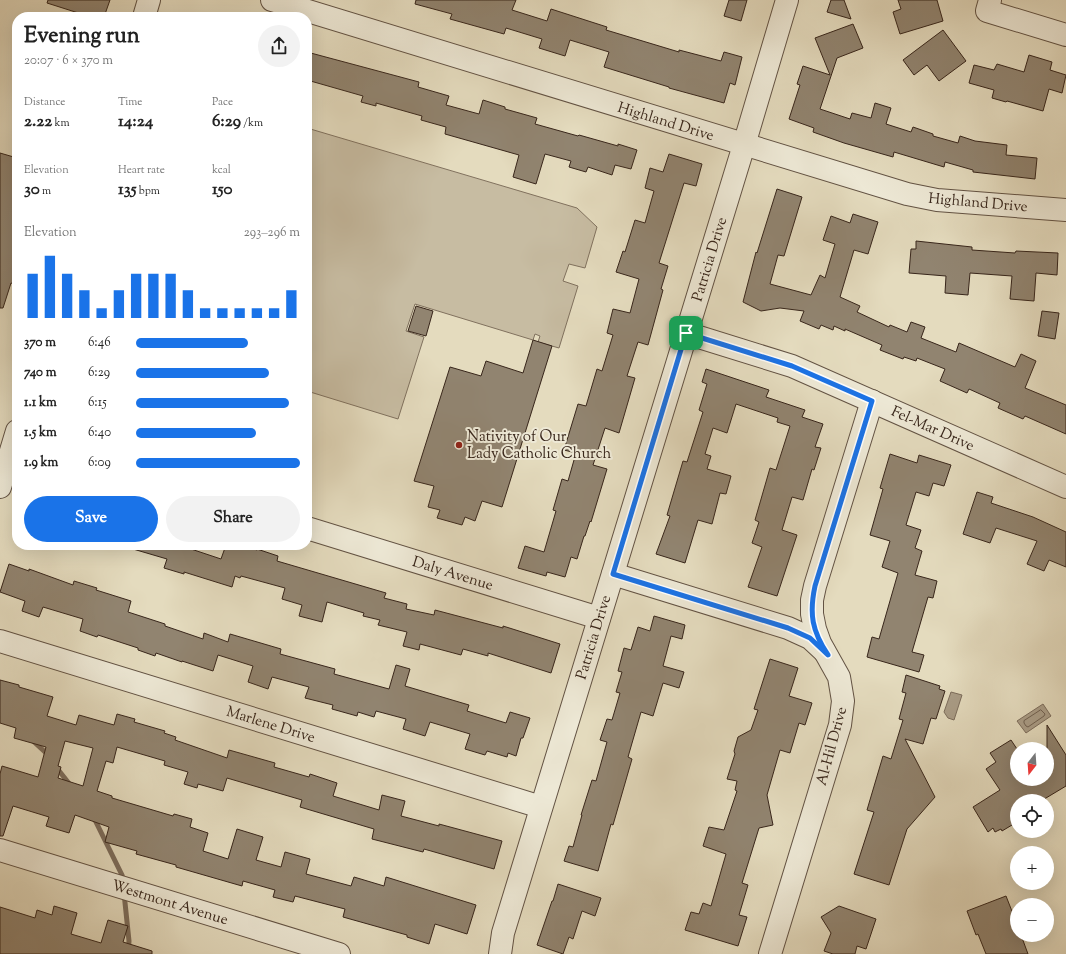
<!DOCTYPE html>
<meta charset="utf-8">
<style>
:root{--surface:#fff;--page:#f2f2f2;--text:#222;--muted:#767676;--accent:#1a73e8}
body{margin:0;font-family:"Sorts Mill Goudy",serif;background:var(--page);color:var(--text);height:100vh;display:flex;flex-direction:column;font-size:15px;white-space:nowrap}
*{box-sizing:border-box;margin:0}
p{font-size:13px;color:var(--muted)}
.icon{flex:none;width:22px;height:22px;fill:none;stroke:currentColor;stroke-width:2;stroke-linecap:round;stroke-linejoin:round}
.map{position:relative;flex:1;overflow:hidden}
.panel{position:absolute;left:12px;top:12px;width:300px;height:538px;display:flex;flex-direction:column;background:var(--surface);border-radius:16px;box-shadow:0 4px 16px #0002}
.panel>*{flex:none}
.needle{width:26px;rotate:197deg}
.tools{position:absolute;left:1010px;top:742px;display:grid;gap:8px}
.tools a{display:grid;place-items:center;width:44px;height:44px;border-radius:50%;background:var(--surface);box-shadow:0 4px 16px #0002;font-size:20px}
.pin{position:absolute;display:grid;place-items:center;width:34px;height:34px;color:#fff;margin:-17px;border-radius:8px;box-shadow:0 2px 6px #0006}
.round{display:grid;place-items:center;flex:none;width:42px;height:42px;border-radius:21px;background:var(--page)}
.summary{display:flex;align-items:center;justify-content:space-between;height:68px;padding:0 12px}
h1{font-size:22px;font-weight:700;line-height:30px}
.metrics{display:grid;grid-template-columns:repeat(3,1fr);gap:6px;height:68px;padding:4px 12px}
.metrics div{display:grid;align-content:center}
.metrics b{font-size:17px;font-weight:700}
.metrics small{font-size:11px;font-weight:400}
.metrics p{font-size:11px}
.chart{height:112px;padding:8px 12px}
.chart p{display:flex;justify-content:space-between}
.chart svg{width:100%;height:72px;margin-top:4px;stroke:var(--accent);stroke-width:6}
.button{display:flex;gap:8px;margin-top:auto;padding:8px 12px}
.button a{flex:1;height:46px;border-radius:24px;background:var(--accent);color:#fff;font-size:16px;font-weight:700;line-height:46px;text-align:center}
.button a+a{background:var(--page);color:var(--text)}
ul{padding:0 12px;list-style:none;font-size:13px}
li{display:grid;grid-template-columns:64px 48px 1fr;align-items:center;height:30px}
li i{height:10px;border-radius:5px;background:var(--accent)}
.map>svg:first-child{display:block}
</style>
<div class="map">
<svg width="1066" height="954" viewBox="0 0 1066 954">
<rect width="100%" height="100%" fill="#e4dbbe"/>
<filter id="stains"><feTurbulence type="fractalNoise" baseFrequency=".005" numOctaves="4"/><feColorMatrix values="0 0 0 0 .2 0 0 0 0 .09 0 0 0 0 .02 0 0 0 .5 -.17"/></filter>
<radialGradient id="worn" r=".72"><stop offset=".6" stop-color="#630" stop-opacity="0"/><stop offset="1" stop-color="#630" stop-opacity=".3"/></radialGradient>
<!-- green -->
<path fill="#c7bca2" stroke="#80715e" d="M307,128L577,208L597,227L585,268L569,264L563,281L578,286L559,348L538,342L540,336L535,334L533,340L415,304L406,331L424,337L398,419L307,391Z"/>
<!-- water -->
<g fill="#aa9d87" stroke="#7c6d5c">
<path d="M951,692L962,695L954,720L948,718L944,712Z"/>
<path d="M1043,704L1051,716L1026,733L1017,721Z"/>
</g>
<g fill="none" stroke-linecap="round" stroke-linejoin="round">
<!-- shore -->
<path stroke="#716251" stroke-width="1" d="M1041,710L1045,714L1044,716L1028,727L1026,726L1024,723V721Z"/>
<!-- stream -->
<g stroke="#7c6d5c" stroke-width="5">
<path d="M32,740L45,752L49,757"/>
<path d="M56,767L71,786"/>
<path d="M94,818L122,875L123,881"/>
<path d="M124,893L129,941L128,954"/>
</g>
</g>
<!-- building -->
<g fill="#918470" stroke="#38261b" fill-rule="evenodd">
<path d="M48,0H110L104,17H91L47,3Z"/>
<path d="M416,0H516L512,10L547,21L551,9L607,27L606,30L679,52V50L721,61L724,52L742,57L735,85L730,83L724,103L669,88V87L604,67L609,52L570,40L565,56L539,48L542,39L506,28L504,34L450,19L452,14L415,4Z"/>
<path d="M729,0H747L741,21L724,16Z"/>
<path d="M831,0H844L851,19L827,12Z"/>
<path d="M898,0H937L943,21L900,34L893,12L901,9Z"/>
<path d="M853,24L863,48L837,58L820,109L850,119L852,113L871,118L875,103L891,108L886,124L911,132L913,127L933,134V136L958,143L960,136L975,141L1007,145L1006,155L1037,158L1035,179L973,172V170L945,162L944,167L894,152L893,157L844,143L813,132L814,128L789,119L800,85L797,84L803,66L830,75L815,38Z"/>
<path d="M943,30L966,61L939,81L927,65L914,75L903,60Z"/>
<path d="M307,52L419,82L418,87L449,96L446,105L479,114L483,100L505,107V109L537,118L535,124L578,136L579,135L618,146V144L637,150L631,169L615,165L612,175L588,167L586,172L569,167L571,161L545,154L536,184L513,177L519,155L445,134L446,127L421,120L422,116L376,103V106L361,102L363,96L307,80Z"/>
<path d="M1029,55L1052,62L1050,70L1066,75L1062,93L1049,89L1043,111L1007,101L1006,102L992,98L994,90L969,83L974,65L994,70L997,64L1024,72Z"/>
<path d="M0,153L17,158V285L11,283L3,308H0Z"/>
<path d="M669,154L702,164L696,186L684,183L659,263L668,266L661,289L663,290L648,345L638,342L627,376L635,378L619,433L605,428L593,465L607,469L591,522L590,521L585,536H584L577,559L571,557L565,577L547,572L546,576L518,568L525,546L544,552L556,511L553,510L562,479L568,481L576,453L564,450L578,404L586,406L597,369L602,371L613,335L607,333L613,309L630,313L639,279L616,272L623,251L625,252L635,220L645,223L654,191L645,188L650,168L663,172Z"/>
<path d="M777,189L802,197L784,256L778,255L770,284L811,295L820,275L825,278L835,244L823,240L831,216L850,223L853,214L878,222L868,254L854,250L840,297L860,306L857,312L889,327L890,325L907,332L911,322L925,327L921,338L956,352L959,343L1015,367L1021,354L1036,361L1025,388L1066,405V434L1025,416L1023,419L998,408L1000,403L969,389L967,393L940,381L945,369L917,358L916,361L904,357L903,359L880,350L882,345L845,329V331L834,326L833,330L821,325L819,329L800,321L804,311L780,308L761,311L743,302L756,252L757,253Z"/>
<path d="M916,241L972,247V250L1015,253L1016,251L1058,253L1057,275L1036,273L1034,301L1010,299L1012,276L970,273L968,295L945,293L946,276L909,273L911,249H916Z"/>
<path d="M416,306L433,311L426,336L408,331Z"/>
<path d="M1042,311L1059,313L1055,339L1038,336Z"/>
<path d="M533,340L552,346L502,507L482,501L475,521L465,517L462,525L437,518L440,510L428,507L434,486L414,481L450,367L481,376L486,361L523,373Z"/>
<path d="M706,369L769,390L766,397L805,410L802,417L823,424L815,447L821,448L814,470L812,469L803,500L792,497L782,530L797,535L777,596L748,587L762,547L752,543L759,522L755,520L770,468L776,470L790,426L777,422L778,418L736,404L727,433L713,428L705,454L711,456L707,469L731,476L726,494L720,493L712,524L698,520L685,563L656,554L670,516L667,515L683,461L687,462L703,412L699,410L707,384L702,382Z"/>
<path d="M890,454L917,463L919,455L951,465L944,486L933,483L929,496L916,492L906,525L921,530L915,548L922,551L915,575L937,581L933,598L928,597L912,652L924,655L919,672L867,657L872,637L879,639L898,573L882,567L890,541L870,535L883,489L880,488Z"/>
<path d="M977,492L993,497L991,503L1033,517L1066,532V567L1049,560L1044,571L1027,564L1037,541L996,528L990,543L963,534Z"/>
<path d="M133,545H192L191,549L221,559L226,545H241L257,550V549L278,556L277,561L386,593L384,598L407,604L406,609L434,615L435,610L503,628V626L560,644L551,673L488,653V656L463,649L461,655L420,644L419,650L403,646L407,632L378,625L380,620L363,616L364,613L327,602L322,622L299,616L302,605L282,599L285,588L241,576L240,578L235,576L232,587L184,572V574L164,568L167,559L133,549Z"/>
<path d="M9,564L29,571V569L73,585L74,581L97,588L96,590L131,601L128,612L165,624V626L203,639L204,633L228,642L230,634L281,649L280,654L335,669L334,674L389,689L396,665L410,669L405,686L469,705L467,711L506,723L510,712L530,718L523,738H521L516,756L508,753L507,757L487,751L485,755L465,749L470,734L430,722L425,736L403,729L406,719L376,711L374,717L358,712L357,716L332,709L333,705L305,698L309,687L272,677L268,689L248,682L253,666L218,655L213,671L182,661V662L156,653L155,656L138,650V648L98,635L97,637L80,631L83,619L43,607L39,617L22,611L25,601L0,592Z"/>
<path d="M654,616L685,625L682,639L671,636L663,666L684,672L679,688L663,683L653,716L641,712L628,757L632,759L613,825L611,824L598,871L564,861L569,846L573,847L582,815H581L592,780L596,781L607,742L600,740L607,719L612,720L620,693L616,692L622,672L618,671L624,648L631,650L638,627L650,631Z"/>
<path d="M770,659L798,668L789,696L812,703L805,725L799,723L790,753L780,750L767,795L773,825L759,828L742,883L748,885L739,915L747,917L738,946L685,930L691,912L699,914L703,903L711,906L726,854L703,846L709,827L724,830L737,791L735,790L737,781L727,779L735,754L734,751L738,737L751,730L758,710L754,709Z"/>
<path d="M906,675L940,686L939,689L945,691L936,719L931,718L923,744L905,739L935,797L907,829L889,885L854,874L874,812L867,810L883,756L891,759L903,720L899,719L906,693L902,692Z"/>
<path d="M0,680L19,685V687L53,697L47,716L76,725L79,715L114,725L117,714L135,719L134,722L165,731L164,733L176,737L175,740L227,758L229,750L275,763L274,767L309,777L310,774L337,783L333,796L379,810L382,795L405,801L401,816L439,826V824L502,841L494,869L424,849L423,852L372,839L374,829L300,807L302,800L227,778L223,791L198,784L197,788L184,784L188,772L164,765L165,761L117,747L113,763L106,761L97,791L112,796V798L173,816L174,814L192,819L190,827L208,833L203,851L228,859L237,829L263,837L256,860L281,867L285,852L310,859L306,874L351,886L354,877L384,886L386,877L476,905L467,934L435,924L429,944L407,937V935L343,917L345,909L295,896L293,902L273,897L275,890L243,881L242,886L176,867V865L136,854L137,851L105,842L109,827L75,815L69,833L46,826L49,817L13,806L3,836H0V774L2,766L38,777L46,747L14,738L16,728L0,723ZM65,741L93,748L83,786L58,778L61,767L58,766Z"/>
<path d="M1047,725L1066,755V786L1041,801H1017V822L1002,831L1001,829L995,832L993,828L988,832L973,807L1000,790L986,769L996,762L990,753L1011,740L1017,749V779H1047Z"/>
<path d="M558,884L601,898L595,916L582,911L573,939L569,937L563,954L537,945L552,901H553Z"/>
<path d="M1006,896L1017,924V935H1021L1028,954H986L978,934L976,935L967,911Z"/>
<path d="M54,906L77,913L71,934L101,943L108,920L128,926L123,942L152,951V954H0V907L35,918L37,910L52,915Z"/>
<path d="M839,906L876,919L866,949L857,946L855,954H833L824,951L831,933L821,917Z"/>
</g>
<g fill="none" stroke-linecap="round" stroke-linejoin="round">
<defs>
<g id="minor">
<path d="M272,0L907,194L937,200L1066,210"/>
<path d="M990,0L987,11L1066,35"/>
<path d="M144,17L149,0"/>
<path d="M686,333L792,366L1066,487"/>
<path d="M0,487L17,431"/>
<path d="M307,528L599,618"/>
<path d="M613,574L788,628L810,638L824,651"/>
<path d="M0,641L541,807"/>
<path d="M0,850L339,954"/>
<path d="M500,954L503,933L744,145L787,0"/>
<path d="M770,954L840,725L843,701L839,677L820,643L815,629L812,614V600L815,586L872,401"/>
</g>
</defs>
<!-- minor casing -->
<use href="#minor" stroke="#635344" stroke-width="24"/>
<!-- minor -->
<use href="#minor" stroke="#ede8d5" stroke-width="22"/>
</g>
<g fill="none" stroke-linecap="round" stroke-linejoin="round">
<defs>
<path id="route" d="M686,333L792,366L872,401L815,586C809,614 812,631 828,655L810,638L788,628L613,574Z"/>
</defs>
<!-- route casing -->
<use href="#route" stroke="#fff" stroke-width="8"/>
<!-- route -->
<use href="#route" stroke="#1a73e8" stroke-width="5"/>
</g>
<!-- markers -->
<circle fill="#8f2418" stroke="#ede8d5" stroke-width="1.5" cx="459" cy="445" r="4"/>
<g text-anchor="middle" stroke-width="4" stroke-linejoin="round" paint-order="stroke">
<!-- street labels -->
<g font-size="15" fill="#38261b" stroke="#ede8d5">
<text transform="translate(666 121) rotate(17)" y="5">Highland Drive</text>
<text transform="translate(978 202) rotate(5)" y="5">Highland Drive</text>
<text transform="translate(709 259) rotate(-73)" y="5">Patricia Drive</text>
<text transform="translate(933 428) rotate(24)" y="5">Fel-Mar Drive</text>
<text transform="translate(453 573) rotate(17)" y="5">Daly Avenue</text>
<text transform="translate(593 637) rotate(-73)" y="5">Patricia Drive</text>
<text transform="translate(271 724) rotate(17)" y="5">Marlene Drive</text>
<text transform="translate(831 746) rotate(-75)" y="5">Al-Hil Drive</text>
<text transform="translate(170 902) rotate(17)" y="5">Westmont Avenue</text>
</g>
<!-- poi labels -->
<g font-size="15" fill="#38261b" stroke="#ede8d5" text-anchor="start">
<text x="467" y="441">Nativity of Our<tspan x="467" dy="17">Lady Catholic Church</tspan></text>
</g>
</g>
<rect width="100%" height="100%" filter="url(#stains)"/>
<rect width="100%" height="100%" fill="url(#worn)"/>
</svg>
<div class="tools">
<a><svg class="needle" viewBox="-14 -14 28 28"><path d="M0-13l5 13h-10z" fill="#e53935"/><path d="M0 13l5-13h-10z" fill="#767676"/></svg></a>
<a><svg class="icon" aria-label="locate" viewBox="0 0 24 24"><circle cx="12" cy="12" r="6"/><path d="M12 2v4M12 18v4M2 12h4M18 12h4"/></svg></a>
<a>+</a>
<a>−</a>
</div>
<div class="pin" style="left:686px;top:333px;background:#1e9e55"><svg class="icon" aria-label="arrive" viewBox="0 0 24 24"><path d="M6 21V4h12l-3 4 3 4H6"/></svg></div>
<section class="panel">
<div class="summary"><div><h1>Evening run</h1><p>20:07 · 6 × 370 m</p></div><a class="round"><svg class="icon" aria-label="share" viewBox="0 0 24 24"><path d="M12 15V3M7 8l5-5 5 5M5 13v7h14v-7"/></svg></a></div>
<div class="metrics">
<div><p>Distance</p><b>2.22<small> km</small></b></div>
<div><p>Time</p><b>14:24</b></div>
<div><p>Pace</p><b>6:29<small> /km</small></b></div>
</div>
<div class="metrics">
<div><p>Elevation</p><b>30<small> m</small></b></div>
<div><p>Heart rate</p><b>135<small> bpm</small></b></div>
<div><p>kcal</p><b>150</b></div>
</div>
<div class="chart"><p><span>Elevation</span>293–296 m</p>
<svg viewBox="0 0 160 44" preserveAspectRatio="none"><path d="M5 44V17M15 44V6M25 44V17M35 44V27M45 44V38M55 44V27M65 44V17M75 44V17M85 44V17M95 44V27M105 44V38M115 44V38M125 44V38M135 44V38M145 44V38M155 44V27"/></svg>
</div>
<ul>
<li><b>370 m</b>6:46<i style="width:68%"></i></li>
<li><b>740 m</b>6:29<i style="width:81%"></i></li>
<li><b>1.1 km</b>6:15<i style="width:93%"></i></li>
<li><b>1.5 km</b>6:40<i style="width:73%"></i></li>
<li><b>1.9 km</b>6:09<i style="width:100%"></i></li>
</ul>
<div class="button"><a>Save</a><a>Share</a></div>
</section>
</div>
